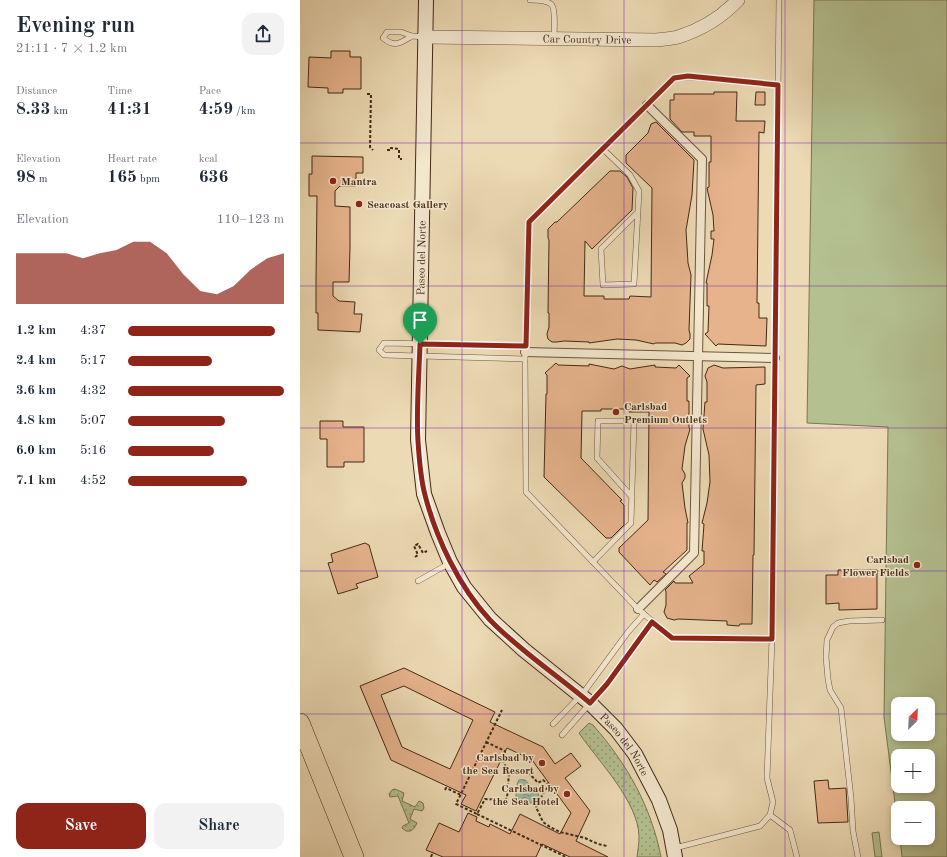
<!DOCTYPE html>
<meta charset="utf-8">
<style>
:root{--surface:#fff;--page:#f2f2f3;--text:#1f2937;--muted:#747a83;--accent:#8f2418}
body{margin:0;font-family:"Old Standard TT",serif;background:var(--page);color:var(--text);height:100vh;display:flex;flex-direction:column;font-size:15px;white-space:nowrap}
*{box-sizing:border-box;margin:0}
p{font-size:13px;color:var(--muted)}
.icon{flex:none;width:22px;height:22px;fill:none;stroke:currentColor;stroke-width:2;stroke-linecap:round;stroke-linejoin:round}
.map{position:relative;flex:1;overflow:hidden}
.sheet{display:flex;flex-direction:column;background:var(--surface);width:300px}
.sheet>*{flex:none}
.needle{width:26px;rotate:24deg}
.controls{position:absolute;left:591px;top:697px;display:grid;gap:8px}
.controls a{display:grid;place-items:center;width:44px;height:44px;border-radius:8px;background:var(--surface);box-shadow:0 2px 6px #0003;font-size:20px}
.pin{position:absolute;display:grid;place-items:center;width:34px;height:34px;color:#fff;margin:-41px -17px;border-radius:50% 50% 50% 0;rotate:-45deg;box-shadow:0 0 4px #0007}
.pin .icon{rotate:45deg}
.round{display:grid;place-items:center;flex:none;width:42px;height:42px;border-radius:12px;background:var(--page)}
.headline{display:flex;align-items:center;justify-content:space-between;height:68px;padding:0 16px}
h1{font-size:22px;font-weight:700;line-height:30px}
.figures{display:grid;grid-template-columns:repeat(3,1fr);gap:6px;height:68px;padding:4px 16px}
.figures div{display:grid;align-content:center}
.figures b{font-size:17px;font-weight:700}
.figures small{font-size:11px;font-weight:400}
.figures p{font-size:11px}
.chart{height:112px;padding:8px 16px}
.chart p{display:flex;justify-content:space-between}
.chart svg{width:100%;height:72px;margin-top:4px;fill:var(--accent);opacity:.7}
.button{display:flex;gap:8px;margin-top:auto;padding:8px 16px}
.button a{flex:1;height:46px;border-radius:12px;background:var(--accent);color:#fff;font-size:16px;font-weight:700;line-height:46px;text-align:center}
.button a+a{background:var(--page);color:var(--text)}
ul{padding:0 16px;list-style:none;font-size:13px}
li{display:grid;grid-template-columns:64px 48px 1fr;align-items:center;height:30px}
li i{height:10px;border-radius:5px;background:var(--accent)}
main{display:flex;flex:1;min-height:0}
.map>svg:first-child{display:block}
</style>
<main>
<section class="sheet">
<div class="headline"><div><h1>Evening run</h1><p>21:11 · 7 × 1.2 km</p></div><a class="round"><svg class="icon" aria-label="share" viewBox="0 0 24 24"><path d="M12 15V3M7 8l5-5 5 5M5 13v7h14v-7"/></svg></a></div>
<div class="figures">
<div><p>Distance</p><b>8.33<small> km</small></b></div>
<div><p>Time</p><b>41:31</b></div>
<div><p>Pace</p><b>4:59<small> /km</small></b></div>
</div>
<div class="figures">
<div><p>Elevation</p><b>98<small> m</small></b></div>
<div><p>Heart rate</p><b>165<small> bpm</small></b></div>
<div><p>kcal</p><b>636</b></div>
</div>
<div class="chart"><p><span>Elevation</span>110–123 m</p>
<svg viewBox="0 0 160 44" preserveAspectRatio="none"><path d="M0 44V13L10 13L20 13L30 13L40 16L50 13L60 11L70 6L80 6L90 13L100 26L110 36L120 38L130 33L140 23L150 16L160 13V44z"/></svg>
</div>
<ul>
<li><b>1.2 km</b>4:37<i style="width:94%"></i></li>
<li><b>2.4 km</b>5:17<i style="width:54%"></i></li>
<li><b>3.6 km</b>4:32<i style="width:100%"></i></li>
<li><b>4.8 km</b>5:07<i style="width:62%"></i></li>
<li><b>6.0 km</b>5:16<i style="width:55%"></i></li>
<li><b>7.1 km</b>4:52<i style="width:76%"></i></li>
</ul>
<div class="button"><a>Save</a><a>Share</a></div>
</section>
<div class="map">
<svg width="647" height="857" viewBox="0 0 647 857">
<defs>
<pattern id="grass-dots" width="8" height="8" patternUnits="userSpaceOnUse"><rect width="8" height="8" fill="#b4c090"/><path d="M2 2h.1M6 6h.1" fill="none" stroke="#949c74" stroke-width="1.8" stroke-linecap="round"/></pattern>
<pattern id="water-ripples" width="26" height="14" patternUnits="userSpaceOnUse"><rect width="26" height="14" fill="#99bba9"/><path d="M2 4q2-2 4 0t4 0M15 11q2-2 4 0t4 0" fill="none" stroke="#7e9888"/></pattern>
</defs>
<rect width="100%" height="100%" fill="#ecdab4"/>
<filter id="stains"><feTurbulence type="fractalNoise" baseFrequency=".005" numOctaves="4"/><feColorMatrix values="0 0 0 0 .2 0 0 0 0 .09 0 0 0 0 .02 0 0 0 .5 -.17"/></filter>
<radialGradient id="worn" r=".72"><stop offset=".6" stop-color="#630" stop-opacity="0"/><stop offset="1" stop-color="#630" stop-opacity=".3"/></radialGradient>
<!-- grass -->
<g fill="url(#grass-dots)" stroke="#7c7452">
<path d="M289,723L293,725C327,764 351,806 361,857H337C338,850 339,843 339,836C338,801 298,761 279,733Z"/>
<path d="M95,789L104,793L102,801L115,807L119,801L123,803L124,808L122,811L114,809L110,819L117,823C114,829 112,832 106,831L102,828L103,826L109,823L98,796L90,797L89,794L92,790Z"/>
</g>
<!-- garden -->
<g fill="#b4c090" stroke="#7c7452" fill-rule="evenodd">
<path d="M514,0H647V857H602L600,838H628V808H598V826L584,717L588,427L507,423ZM598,704H628V734H598ZM598,756H628V786H598Z"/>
<path d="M579,832L582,857H575L572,833Z"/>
</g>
<!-- water -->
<path fill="url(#water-ripples)" stroke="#77816e" d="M219,780C224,779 227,780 229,785L228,790L230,792L234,790L238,793C240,799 237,804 230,803L225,797L220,800L216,797V794L219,790L217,784Z"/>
<!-- building -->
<g fill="#e6b38c" stroke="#442915" fill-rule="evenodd">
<path d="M31,51H50V57H61V89H43V93H28V88L8,87L9,57L31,58Z"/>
<path d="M414,92H437L436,121H465L464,133L459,132L457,303H459V318H467L466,346L418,344L416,346L405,334L408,332L409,306H407V283H406L412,255L414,239H411V231H414L413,215L407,188L409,187V162H411V136H394V132H382L370,119V100H374V94H414Z"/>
<path d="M456,92H465V105H455Z"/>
<path d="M356,122L394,160L392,195L386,230L388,263L391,275L389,330L390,334V339L386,343L382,345L375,343H355L354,344L336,340L317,339L289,343V342L264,341L257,342H252L248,339L247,334L249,327V313H248L249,240L248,238V229L255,222H257L310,171H320L327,177L333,188L332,210L292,249L285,241L284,296H304V299H329L330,296L351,297L352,188L326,163V155L348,133L351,124Z"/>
<path d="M12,156L63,157V173H56V186H40L35,191V206L50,207V247L49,282H33V296L39,301L55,302L54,314H62L60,332L18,330V313H16V282L17,196H9V174H12Z"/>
<path d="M256,363L258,365L289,366V364L314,369L322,366L330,369L355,365V367L376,368L379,365L390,376L387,378V401H389V428L390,429L385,446L382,469L385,474V478L382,483L385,508L388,523H387V550L363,572L366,574L357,582L354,580L350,585L319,552V548L348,520L349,412H329V409H301V411H282L281,458L322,500L320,501L324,505V525L311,538H306L244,477L246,394H247V375L245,373Z"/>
<path d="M414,365L423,368L465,367V384L456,385L454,555H453L452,624H440L439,626L427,625V621L378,619L374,620L367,618L364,612L366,605V591L365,590L374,581L375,583H393L389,576L404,564V551H402L404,524L402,523L407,503L410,482L409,455L403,429L405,402H407V382L405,376L408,368Z"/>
<path d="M20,421H43V427H64V462H44V467H27V439H20Z"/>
<path d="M65,543L69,545L78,577L56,584L58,588L38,594L28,563L33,562L31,554Z"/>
<path d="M538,570H577V609L539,610V603L526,604V575H538Z"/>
<path d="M104,668L195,712L190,722L243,747L255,764L271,753L281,766L265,778L290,811L276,841L308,857H270L242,844L236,857H143L126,850L139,823L159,832L168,813L177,817L176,821L189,827L190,824L210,834L220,814L260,834L271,813L232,760L207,748L176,811L161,804L166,795L91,760L60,686ZM104,686L173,720L150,769L102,747L81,695Z"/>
<path d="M528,780L529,789L546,788L548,822L518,823L514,781Z"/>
</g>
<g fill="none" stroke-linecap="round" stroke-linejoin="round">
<defs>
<g id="service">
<path d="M230,0C236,0 246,0 251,4C256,8 254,31 254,38"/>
<path d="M112,36C100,43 95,48 83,38L87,32H101L112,36L124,37"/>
<path d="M303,149L330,175L339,191L334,284L303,285L301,249L338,212"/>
<path d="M225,359L84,355L79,350L84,343L225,346"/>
<path d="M293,562L331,523L334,421H298L297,458L332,497"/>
<path d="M118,581L150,563"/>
<path d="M472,639L372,638L338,609L226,492L225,359L229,222L374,78L388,77L478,85"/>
<path d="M253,724L284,692L328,632L344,614"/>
<path d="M262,735L307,684L352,622"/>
<path d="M470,815L490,830L497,857"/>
<path d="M375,848L460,826L470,815L473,802L467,778L472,639L479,0"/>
<path d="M558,857L553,831L551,798L541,708L530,690L528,679L526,657L527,640L533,627L538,623L549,621L582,620"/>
</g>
<g id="pedestrian">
<path d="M225,352L475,358"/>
<path d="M338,609L394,553L402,159L347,105"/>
</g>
<g id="tertiary">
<path id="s1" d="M124,37L356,40C363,39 371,39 378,37C400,30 422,17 438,0"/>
</g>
<g id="secondary">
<path id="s2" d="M126,0L118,440L124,494L138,533L150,562L164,587L190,619L224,650L290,703L316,729L335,754L359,800L370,830L375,857"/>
</g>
<path id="motorway" d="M0,723L54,857"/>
</defs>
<!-- service casing -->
<use href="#service" stroke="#6e553d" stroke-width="6"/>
<!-- pedestrian casing -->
<use href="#pedestrian" stroke="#6e553d" stroke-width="10"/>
<!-- tertiary casing -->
<use href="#tertiary" stroke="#6e553d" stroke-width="14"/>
<!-- secondary casing -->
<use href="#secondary" stroke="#442915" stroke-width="16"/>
<!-- motorway casing -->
<use href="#motorway" stroke="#442915" stroke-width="20"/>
<!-- path -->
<g stroke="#442915" stroke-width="2" stroke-dasharray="3 2" stroke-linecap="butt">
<path d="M67,94H71L70,147L73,150"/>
<path d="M87,150H91V148L99,149V159H102"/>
<path d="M115,557L118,555L114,546L118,544L123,553L127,551"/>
<path d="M186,742L205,751L203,761L209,773L207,798L205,800L185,799L177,814L156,804L202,710"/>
<path d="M208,771C226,772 225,768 238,783L243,780L248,784V787C243,793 239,801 236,807L243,822L250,827L260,832L285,838L298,844L307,846"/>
<path d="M145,790L146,788L161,795"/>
<path d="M177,814L266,857"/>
<path d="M131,857L133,852"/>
</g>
<!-- service -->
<use href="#service" stroke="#f3e7ce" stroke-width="5"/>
<!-- pedestrian -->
<use href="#pedestrian" stroke="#f3e7ce" stroke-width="8"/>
<!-- tertiary -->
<use href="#tertiary" stroke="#f3e7ce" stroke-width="13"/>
<!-- secondary -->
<use href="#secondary" stroke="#f3e7ce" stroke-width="14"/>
<!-- motorway -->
<use href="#motorway" stroke="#ecdab4" stroke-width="19"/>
</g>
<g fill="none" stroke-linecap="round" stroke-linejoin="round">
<defs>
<path id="route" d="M388,76L478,85L472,639L372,638L352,622L307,684L290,703C257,675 220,651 190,620C159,587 136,538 125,495C121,480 119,457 118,441C116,409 119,376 120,344L226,346L229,222L374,78Z"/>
</defs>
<!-- route casing -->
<use href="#route" stroke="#fff" stroke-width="8"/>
<!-- route -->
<use href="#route" stroke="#8f2418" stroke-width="5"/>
</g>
<!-- grid -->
<path fill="none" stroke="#7b2cbf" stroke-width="1" stroke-opacity="0.55" d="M162,0V857M324,0V857M485,0V857M0,143H647M0,286H647M0,428H647M0,571H647M0,714H598M628,714H647"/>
<!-- markers -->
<g fill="#8f2418" stroke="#f3e7ce" stroke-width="1.5">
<circle cx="33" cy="181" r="4"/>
<circle cx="59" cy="204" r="4"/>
<circle cx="316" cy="412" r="4"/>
<circle cx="617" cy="565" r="4"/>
<circle cx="242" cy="763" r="4"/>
<circle cx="267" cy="794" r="4"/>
</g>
<g text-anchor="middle" stroke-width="3" stroke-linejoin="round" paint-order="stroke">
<!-- street labels -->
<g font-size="11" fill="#442915" stroke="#f3e7ce">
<text dy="4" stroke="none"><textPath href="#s1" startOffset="163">Car Country Drive</textPath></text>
<text transform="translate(121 258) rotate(-89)" y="4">Paseo del Norte</text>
<text dy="4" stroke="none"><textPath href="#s2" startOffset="822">Paseo del Norte</textPath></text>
</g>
<!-- poi labels -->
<g font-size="11" font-weight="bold" fill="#442915" stroke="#f3e7ce" text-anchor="start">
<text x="41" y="185">Mantra</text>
<text x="67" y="208">Seacoast Gallery</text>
<text x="324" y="410">Carlsbad<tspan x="324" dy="13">Premium Outlets</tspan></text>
<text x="609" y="563" text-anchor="end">Carlsbad<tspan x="609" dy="13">Flower Fields</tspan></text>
<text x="234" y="761" text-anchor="end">Carlsbad by<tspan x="234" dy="13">the Sea Resort</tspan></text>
<text x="259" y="792" text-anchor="end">Carlsbad by<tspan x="259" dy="13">the Sea Hotel</tspan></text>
</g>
</g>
<rect width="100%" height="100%" filter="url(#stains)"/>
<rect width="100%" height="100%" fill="url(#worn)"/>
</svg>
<div class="controls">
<a><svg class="needle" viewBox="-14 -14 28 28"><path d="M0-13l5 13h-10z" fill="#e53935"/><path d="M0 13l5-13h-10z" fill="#747a83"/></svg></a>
<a>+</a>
<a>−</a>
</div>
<div class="pin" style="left:120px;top:344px;background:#1e9e55"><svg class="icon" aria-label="arrive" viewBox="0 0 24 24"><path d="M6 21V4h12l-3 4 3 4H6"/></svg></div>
</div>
</main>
